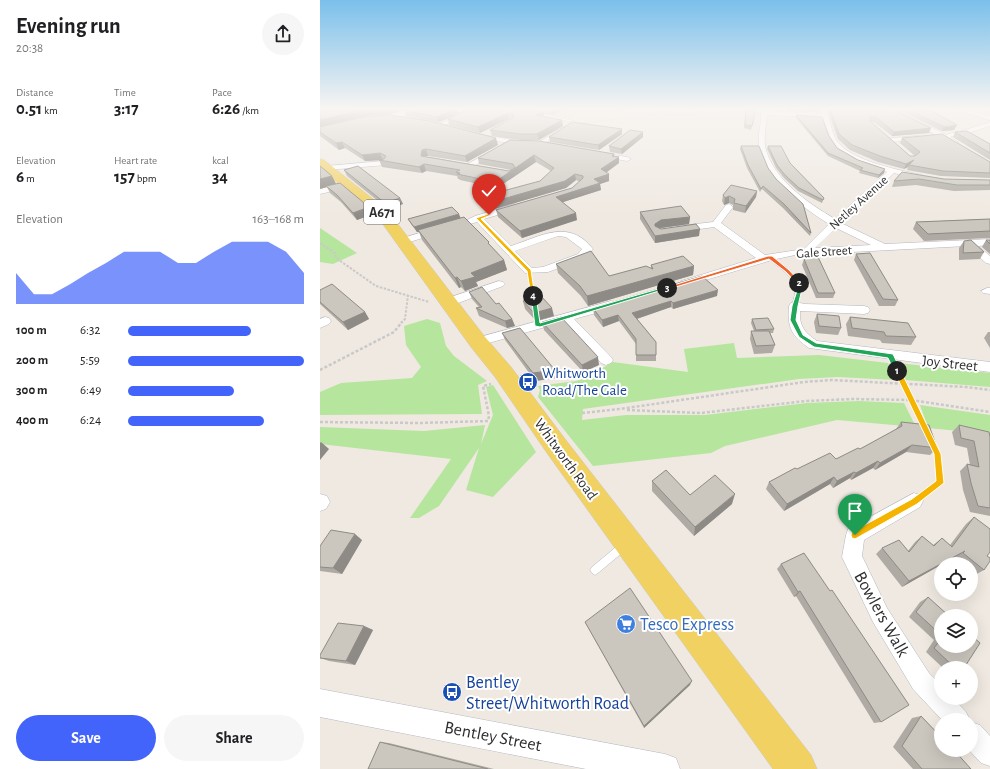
<!DOCTYPE html>
<meta charset="utf-8">
<style>
:root{--surface:#fff;--page:#f6f6f6;--text:#202124;--muted:#757577;--accent:#4264fb}
body{margin:0;font-family:"Alegreya Sans",sans-serif;background:var(--page);color:var(--text);height:100vh;display:flex;flex-direction:column;font-size:15px;white-space:nowrap}
*{box-sizing:border-box;margin:0}
p{font-size:13px;color:var(--muted)}
.icon{flex:none;width:22px;height:22px;fill:none;stroke:currentColor;stroke-width:2;stroke-linecap:round;stroke-linejoin:round}
.map{position:relative;flex:1;overflow:hidden}
.sheet{display:flex;flex-direction:column;background:var(--surface);width:320px}
.sheet>*{flex:none}
.tools{position:absolute;left:614px;top:557px;display:grid;gap:8px}
.tools a{display:grid;place-items:center;width:44px;height:44px;border-radius:50%;background:var(--surface);box-shadow:0 4px 16px #0002;font-size:20px}
.pin{position:absolute;display:grid;place-items:center;width:34px;height:34px;color:#fff;margin:-41px -17px;border-radius:50% 50% 50% 0;rotate:-45deg;box-shadow:0 0 4px #0007}
.pin .icon{rotate:45deg}
.km{position:absolute;width:20px;height:20px;margin:-10px;border-radius:50%;background:#222;color:#fff;font-size:11px;line-height:20px;text-align:center}
.round{display:grid;place-items:center;flex:none;width:42px;height:42px;border-radius:21px;background:var(--page)}
.head{display:flex;align-items:center;justify-content:space-between;height:68px;padding:0 16px}
h1{font-size:22px;font-weight:700;line-height:30px}
.metrics{display:grid;grid-template-columns:repeat(3,1fr);gap:6px;height:68px;padding:4px 16px}
.metrics div{display:grid;align-content:center}
.metrics b{font-size:17px;font-weight:700}
.metrics small{font-size:11px;font-weight:400}
.metrics p{font-size:11px}
.chart{height:112px;padding:8px 16px}
.chart p{display:flex;justify-content:space-between}
.chart svg{width:100%;height:72px;margin-top:4px;fill:var(--accent);opacity:.7}
.action{display:flex;gap:8px;margin-top:auto;padding:8px 16px}
.action a{flex:1;height:46px;border-radius:24px;background:var(--accent);color:#fff;font-size:16px;font-weight:700;line-height:46px;text-align:center}
.action a+a{background:var(--page);color:var(--text)}
ul{padding:0 16px;list-style:none;font-size:13px}
li{display:grid;grid-template-columns:64px 48px 1fr;align-items:center;height:30px}
li i{height:10px;border-radius:5px;background:var(--accent)}
main{display:flex;flex:1;min-height:0}
.map>svg:first-child{display:block}
</style>
<main>
<section class="sheet">
<div class="head"><div><h1>Evening run</h1><p>20:38</p></div><a class="round"><svg class="icon" aria-label="share" viewBox="0 0 24 24"><path d="M12 15V3M7 8l5-5 5 5M5 13v7h14v-7"/></svg></a></div>
<div class="metrics">
<div><p>Distance</p><b>0.51<small> km</small></b></div>
<div><p>Time</p><b>3:17</b></div>
<div><p>Pace</p><b>6:26<small> /km</small></b></div>
</div>
<div class="metrics">
<div><p>Elevation</p><b>6<small> m</small></b></div>
<div><p>Heart rate</p><b>157<small> bpm</small></b></div>
<div><p>kcal</p><b>34</b></div>
</div>
<div class="chart"><p><span>Elevation</span>163–168 m</p>
<svg viewBox="0 0 160 44" preserveAspectRatio="none"><path d="M0 44V25L10 38L20 38L30 32L40 25L50 19L60 12L70 12L80 12L90 19L100 19L110 12L120 6L130 6L140 6L150 12L160 25V44z"/></svg>
</div>
<ul>
<li><b>100 m</b>6:32<i style="width:70%"></i></li>
<li><b>200 m</b>5:59<i style="width:100%"></i></li>
<li><b>300 m</b>6:49<i style="width:60%"></i></li>
<li><b>400 m</b>6:24<i style="width:77%"></i></li>
</ul>
<div class="action"><a>Save</a><a>Share</a></div>
</section>
<div class="map">
<svg width="670" height="769" viewBox="0 0 670 769">
<rect width="100%" height="100%" fill="#efe9e1"/>
<!-- education -->
<path fill="#f0e6d1" d="M168,109H310L277,119L257,120L259,123L255,126Z"/>
<!-- green -->
<g fill="#b6e59e">
<path d="M0,228L37,253L13,264L0,262Z"/>
<path d="M107,319L120,323L126,346L134,356L167,381L158,385L162,414L0,415V392L21,383L92,378L101,367L86,345L84,326Z"/>
<path d="M414,343L417,358L499,355L568,363L575,380L518,377L479,379L263,409L262,420L306,415H385L487,403L539,401L584,403L596,427L517,420L405,446L391,453L273,466L218,397L220,390L218,386L256,381L265,378L293,362L368,372L364,349Z"/>
<path d="M578,363L670,373V387L585,380Z"/>
<path d="M173,385L216,452L173,497L146,490L159,448L119,506L99,518H90L131,459L0,444V427L104,431L165,425L161,444L173,415L166,387Z"/>
<path d="M600,405L670,415V434L608,428Z"/>
</g>
<g fill="none" stroke-linecap="round" stroke-linejoin="round">
<defs>
<g id="service">
<path d="M215,112L254,121L256,122L249,127L247,126L252,122L214,114Z"/>
<path d="M450,255L469,270L483,285L477,307L475,308L472,306L477,285L465,272L448,258V256Z"/>
<path d="M305,540L308,542L310,545L308,548L278,573L275,575L272,573L270,570L272,567L302,542Z"/>
</g>
<g id="minor">
<path d="M90,109H100C92,114 64,123 56,118Z"/>
<path d="M133,109L150,110L153,112L121,127H117V125L143,113L133,111Z"/>
<path d="M443,109H449L448,111L502,114L500,109H506C510,119 511,132 517,141C531,161 579,170 602,175L603,177L599,179L574,173L521,223L565,244L670,239V245L658,246L670,256V264L666,263L647,246L475,255L452,260L369,285H361L360,283L361,281L436,258L394,227L359,232L354,229L359,226L393,222L406,205L409,204L413,207L401,223L445,255L484,249L509,224C482,207 445,181 439,146C437,135 442,124 441,113ZM447,115L503,118C505,125 506,134 510,141C520,159 549,166 567,172L515,219C488,203 452,179 445,146C444,136 446,125 447,115ZM516,228L551,245L495,248Z"/>
<path d="M564,109H572L627,135L628,134L642,131L670,122V126L645,134L630,137L638,142V144L636,145Z"/>
<path d="M633,109H644L670,116V120Z"/>
<path d="M243,127L248,128L222,145H218V143Z"/>
<path d="M158,134L204,142L207,144L204,146L156,137L155,136Z"/>
<path d="M599,136L602,138L601,139L572,142L569,140L572,138Z"/>
<path d="M175,149L179,151L177,152L151,168H148L144,166Z"/>
<path d="M277,152L307,157L311,159L307,161L280,156L276,154Z"/>
<path d="M63,161L67,163L66,165L7,170L3,168L7,166Z"/>
<path d="M27,183L31,185L30,187L0,194V189Z"/>
<path d="M195,204L199,207L198,209L164,219L191,246C221,236 249,218 273,249L266,258L228,272L205,273L157,222L150,224L145,221L155,216ZM238,236L246,237L262,249L258,254L223,267L212,268L195,251Z"/>
<path d="M119,227L124,230L122,232L83,244L78,241L80,239Z"/>
<path d="M179,281L183,282L185,284L183,286L133,305H125L123,302L125,299Z"/>
<path d="M667,288H670V294L663,293L661,291Z"/>
<path d="M291,301L295,302L297,305L295,308L254,319L291,357L293,360L291,363L286,365L281,363L243,322L158,346L153,345L152,342L153,339Z"/>
<path d="M475,302L485,304L544,306L548,307L550,310L548,313L544,314L480,311C479,326 485,333 497,341L670,362V372L489,348C472,336 467,328 469,306L471,303Z"/>
<path d="M5,317L9,318L11,321L9,324L0,328V319Z"/>
<path d="M594,493L600,495L603,501L600,507L544,540L542,556L567,608L609,673L621,685V698H633L646,712L650,720H622L593,689L553,622L522,557L526,535L528,529Z"/>
<path d="M0,494L7,496L10,502L6,509L0,511Z"/>
<path d="M651,722L660,725L670,736V766L661,763L649,750H651Z"/>
</g>
<path id="tertiary" d="M0,689L345,754L356,758L360,769H266L0,717Z"/>
<path id="primary" d="M0,159L4,160L67,210L165,337L191,367L245,439L491,755L497,769H453L227,453L175,377L151,347L57,216L0,168Z"/>
</defs>
<!-- service casing -->
<use href="#service" stroke="#b4b7c1" stroke-width="1"/>
<!-- minor casing -->
<use href="#minor" stroke="#b4b7c1" stroke-width="1"/>
<!-- tertiary casing -->
<use href="#tertiary" stroke="#b4b7c1" stroke-width="1"/>
<!-- primary casing -->
<use href="#primary" stroke="#c9c9c9" stroke-width="1"/>
<!-- path-far4 -->
<g stroke="#c9c9c9" stroke-width="1" stroke-dasharray="1.5 1" stroke-linecap="butt">
<path d="M370,109L387,113"/>
<path d="M334,114L357,109"/>
<path d="M262,123L338,115L387,114L416,111L428,112"/>
</g>
<!-- path-far3 -->
<path stroke="#c9c9c9" stroke-width="1.5" stroke-dasharray="2 1" stroke-linecap="butt" d="M162,184L155,189L162,208"/>
<!-- path-far2 -->
<g stroke="#c9c9c9" stroke-width="2" stroke-dasharray="2.5 1.5" stroke-linecap="butt">
<path d="M0,243L15,253L16,258L56,286L109,302"/>
<path d="M211,279L214,300"/>
<path d="M81,323L85,319L88,295"/>
</g>
<!-- path-far1 -->
<g stroke="#c9c9c9" stroke-width="2.5" stroke-dasharray="3 2" stroke-linecap="butt">
<path d="M576,367L604,426"/>
<path d="M0,370L74,332L82,322"/>
<path d="M307,410L381,413L486,401L534,399L591,400L670,412"/>
<path d="M262,413L300,409L484,382L512,380L646,387L670,390"/>
<path d="M0,422L99,423L168,421L169,416L163,386L171,384"/>
</g>
<!-- path -->
<path stroke="#c9c9c9" stroke-width="3" stroke-dasharray="4 2.5" stroke-linecap="butt" d="M607,492L620,483L618,454L614,447"/>
<!-- service -->
<use href="#service" fill="#fff" fill-rule="evenodd"/>
<!-- minor -->
<use href="#minor" fill="#fff" fill-rule="evenodd"/>
<!-- tertiary -->
<use href="#tertiary" fill="#fff" fill-rule="evenodd"/>
<!-- primary -->
<use href="#primary" fill="#f2d163" fill-rule="evenodd"/>
</g>
<!-- wall -->
<g fill="#afaba4">
<path d="M86,109H137L138,114L119,122L86,116L84,110Z"/>
<path d="M148,109H245L232,115L224,113V116L243,126L219,140H201L172,136L170,130L192,119H189L160,133L129,125L128,119Z"/>
<path d="M426,109H436L431,130L424,128Z"/>
<path d="M468,109H501L500,112L470,111Z"/>
<path d="M507,109H572L609,133L572,136L554,122H550L590,156H595L580,143L582,138L670,162V178L621,176L587,170L588,167L584,169L558,162L530,150L518,139Z"/>
<path d="M576,109H608L634,130L622,131Z"/>
<path d="M476,115L509,136L517,148L538,160L564,173L558,178L539,173L540,171L508,156L476,118Z"/>
<path d="M0,127L178,145L147,162L108,156H104L189,171L191,170L159,164L158,158L190,140L294,156L299,163L286,173L289,174V181L280,184L281,190L243,202L257,220L202,238L178,217L176,210L252,188L260,182L256,180L246,188L171,210L169,203L220,181L231,171L216,162L177,188L140,180L139,179H138L137,176L106,171L102,173L62,167L59,160H63L45,161L25,148L19,150L0,136Z"/>
<path d="M323,132V137L302,154L290,152L289,146Z"/>
<path d="M635,132L670,144V160L633,137Z"/>
<path d="M302,134L279,150L230,142L229,137Z"/>
<path d="M421,146L448,168L491,233L490,236L463,208L442,189L440,192L427,168L420,149Z"/>
<path d="M448,146L470,163L504,198L502,203L478,191L464,178L456,168L447,149Z"/>
<path d="M24,170L80,198L83,204L68,209L27,176Z"/>
<path d="M582,172L624,179L670,180V190L634,191L596,185L572,187L574,181Z"/>
<path d="M12,176L16,184L11,185L53,214L37,220L21,202L10,193L7,187L0,189Z"/>
<path d="M437,191L436,197L425,213L413,210V205L409,203L404,205L402,201L403,195Z"/>
<path d="M320,212L370,217L369,224L341,228H339L341,229L379,236L335,243L320,219Z"/>
<path d="M140,218L170,246L184,260L187,270L156,282L158,286L145,291L141,287L139,288L102,240L99,232H97L91,224L88,219Z"/>
<path d="M670,219V238L604,241L593,229L596,222Z"/>
<path d="M666,240H670V254L662,247Z"/>
<path d="M644,241L664,252L660,259L639,260V248Z"/>
<path d="M536,254L578,300L575,306H559L534,260Z"/>
<path d="M484,259L515,293L513,298H496L482,265Z"/>
<path d="M236,264L289,276L331,268V265L374,266L373,275L268,306L261,296L238,273Z"/>
<path d="M0,290L45,312L49,319L28,330L0,304Z"/>
<path d="M149,292L176,304L192,319L195,326L187,328L159,316L156,308L159,307L152,299Z"/>
<path d="M397,296L353,309L351,307L317,319L336,342V361H316V344L299,321L283,327L274,315L273,308Z"/>
<path d="M203,301L234,316L216,321L205,309Z"/>
<path d="M497,314L521,328L518,335L496,333L494,322Z"/>
<path d="M530,317L596,337L591,345L562,343L560,340L528,336L526,324Z"/>
<path d="M432,319L454,329L453,333H450L455,345L452,353L434,354L430,339L431,331H434L431,323Z"/>
<path d="M222,322L279,365L263,372L224,330Z"/>
<path d="M668,332H670V348L664,338Z"/>
<path d="M182,333L235,370L237,378L215,381L185,340Z"/>
<path d="M581,422L617,448L610,455L586,452L555,470L553,468L531,480L530,478L513,488L510,484L464,511L446,489L449,482L477,469L516,459L540,449L576,430V429Z"/>
<path d="M639,425L670,437V516L650,512L643,490L640,471L647,464L650,465L647,448L635,445L632,432Z"/>
<path d="M332,481L370,495L412,504L374,536L332,491Z"/>
<path d="M654,517L667,556L664,570L655,575L651,572V564H641L635,559L637,556L623,564H621L582,587L556,554L562,548L588,551L595,542L602,536L613,545L622,538L630,545L646,524Z"/>
<path d="M42,540L22,574L0,571V546Z"/>
<path d="M484,553L561,722L554,723L476,596L474,597L457,569L461,564Z"/>
<path d="M608,597L621,616V646L644,668H623L606,652L614,640L589,617L600,602Z"/>
<path d="M265,622L370,685L324,728Z"/>
<path d="M44,626L53,630L35,665L9,661L0,658Z"/>
<path d="M601,716L651,769H593L573,747L592,718Z"/>
<path d="M60,742L69,743L174,769H48Z"/>
</g>
<!-- shaded-wall -->
<g fill="#8e8b86">
<path d="M52,109H85L71,114L45,116L0,127V120L42,110Z"/>
<path d="M134,109H137L138,114L119,122L117,117Z"/>
<path d="M231,109H245L232,115Z"/>
<path d="M223,112L224,118L216,115Z"/>
<path d="M188,113L189,119L160,133L158,127Z"/>
<path d="M242,120L243,126L219,140L217,134Z"/>
<path d="M637,125L634,130L622,131L624,127Z"/>
<path d="M611,128L609,133L572,136L574,132Z"/>
<path d="M302,129V134L279,150L278,145Z"/>
<path d="M323,132V137L302,154L301,149Z"/>
<path d="M176,138L178,145L147,162L145,156Z"/>
<path d="M22,142L25,148L19,150L16,143Z"/>
<path d="M106,149L108,156H101L102,150Z"/>
<path d="M60,153L63,160L45,161L42,155Z"/>
<path d="M294,154L295,160L299,157V163L281,176V169Z"/>
<path d="M214,155L216,162L177,188L175,182Z"/>
<path d="M594,160L589,165L588,167L584,169L586,164Z"/>
<path d="M104,164L106,171L102,173L99,167Z"/>
<path d="M565,169L564,173L558,178L559,175Z"/>
<path d="M255,174L256,180L246,188L171,210L169,203Z"/>
<path d="M289,174V181L280,184L281,190L237,204L236,197L274,179Z"/>
<path d="M12,176L16,184L0,189V179Z"/>
<path d="M437,191L436,197L425,213L426,206Z"/>
<path d="M409,196V203L404,205L405,198Z"/>
<path d="M80,198L83,204L68,209L65,203Z"/>
<path d="M49,207L53,214L37,220L33,213Z"/>
<path d="M256,213L257,220L202,238L200,231Z"/>
<path d="M139,214L141,219L98,230L99,232H97L94,227Z"/>
<path d="M370,217L369,224L341,228L335,231V224L341,220Z"/>
<path d="M380,229L379,236L335,243V236Z"/>
<path d="M184,260L187,270L156,282L158,286L145,291L141,281L151,273Z"/>
<path d="M374,266L373,275L268,306L267,296Z"/>
<path d="M137,277L141,287L139,288L135,278Z"/>
<path d="M398,290L397,296L353,309V303Z"/>
<path d="M351,301V307L313,320L312,313Z"/>
<path d="M232,308L234,316L216,321L214,313Z"/>
<path d="M45,312L49,319L28,330L23,322Z"/>
<path d="M298,315L299,321L283,327L282,320Z"/>
<path d="M192,319L195,326L187,328L185,321Z"/>
<path d="M278,357L279,365L263,372L262,365Z"/>
<path d="M235,370L237,378L215,381L213,373Z"/>
<path d="M1,442L9,449L0,460V443Z"/>
<path d="M592,445L586,452L555,470L560,463Z"/>
<path d="M558,461L553,468L531,480L536,473Z"/>
<path d="M534,472L530,478L513,488L517,481Z"/>
<path d="M514,477L510,484L464,511L467,504Z"/>
<path d="M415,494L412,504L374,536L375,527Z"/>
<path d="M35,534L42,540L22,574L13,568Z"/>
<path d="M645,551L637,556L623,564H621V565L582,587L589,581Z"/>
<path d="M480,591L476,596L474,597L478,592Z"/>
<path d="M44,626L53,630L35,665L26,661Z"/>
<path d="M372,681L370,685L324,728V726Z"/>
</g>
<!-- building -->
<g fill="#cbc7bf" stroke="#8e8b86">
<path d="M0,109H52L42,110L0,120Z"/>
<path d="M86,109H134L117,117L84,110Z"/>
<path d="M148,109H209L223,112L216,115L242,120L217,134H200L170,130L193,118L194,114L193,113H188L158,127L128,119Z"/>
<path d="M426,109H436L432,126L425,125Z"/>
<path d="M510,109H572L611,128L574,132L556,117H550V121L590,156H595L600,152L582,138L622,134L670,162V173L623,171L589,165L594,160L586,164L560,156L532,145L519,134Z"/>
<path d="M587,109H608L637,125L624,127Z"/>
<path d="M70,115L110,121L176,138L145,156L106,149L102,150L101,156L189,171L195,168L193,164L158,158L190,140L219,141L294,154L292,156L299,157L281,169L289,174L274,179L280,183L236,197L256,213L200,231L176,210L252,188L263,178V176L255,174L245,181L169,203L168,195L220,181L234,168L214,155L175,182L137,174L140,173L136,172L140,170L104,164L99,167L59,160L64,159L66,156L60,153L42,155L22,142L16,143L0,132V127L43,117Z"/>
<path d="M476,115L502,117L509,136L517,148L538,160L565,169L559,175L540,170L543,168L508,153Z"/>
<path d="M252,122L302,129L278,145L229,137Z"/>
<path d="M310,130L323,132L301,149L289,146Z"/>
<path d="M647,131L670,144V153L635,132Z"/>
<path d="M421,146H439L448,168L456,179L483,204L491,233L464,204L443,186L441,189L428,165Z"/>
<path d="M448,146H461L470,163L504,198L503,200L479,188L465,175L457,165Z"/>
<path d="M0,166L12,176L0,179Z"/>
<path d="M38,166L80,198L65,203L24,170Z"/>
<path d="M582,172L624,179L670,180V185H637L599,179L574,181Z"/>
<path d="M20,183L49,207L33,213L17,195L6,186Z"/>
<path d="M411,185L437,191L426,206L414,203L415,199L409,196L405,198L403,195Z"/>
<path d="M361,206L370,217L341,220L335,224V226L341,229L376,224L380,229L335,236L320,212Z"/>
<path d="M132,207L139,214L94,227L88,219Z"/>
<path d="M144,217L169,242L168,243L184,260L151,273L155,277L141,281L137,277L135,278L98,230Z"/>
<path d="M670,219V231L608,234L596,222Z"/>
<path d="M651,240L664,252L643,253L644,241Z"/>
<path d="M666,240H670V244Z"/>
<path d="M271,251L289,276L326,266L333,269L331,265L363,256L374,266L267,296L260,286L236,264Z"/>
<path d="M550,253L578,300L563,299L536,254Z"/>
<path d="M498,257L515,293H498L484,259Z"/>
<path d="M382,276L398,290L353,303L351,301L312,313L336,342V355H316V339L298,315L282,320L273,308Z"/>
<path d="M12,284L45,312L23,322L0,302V290Z"/>
<path d="M162,287L176,304L179,303L192,319L185,321L156,308L162,307L149,292Z"/>
<path d="M221,296L232,308L214,313L203,301Z"/>
<path d="M497,314L519,316L521,328L499,326Z"/>
<path d="M241,317L278,357L262,365L222,322Z"/>
<path d="M530,317L588,323L596,337L566,336L564,332L532,328Z"/>
<path d="M448,318L454,329L436,330L432,319Z"/>
<path d="M200,328L235,370L213,373L182,333Z"/>
<path d="M431,331H449L455,345L436,346Z"/>
<path d="M581,422L609,425L617,448L592,445L560,463L558,461L536,473L534,472L517,481L514,477L467,504L449,482L475,468L477,469L510,453L516,459L538,448L540,449L582,426Z"/>
<path d="M639,425L669,432L670,437V508L658,506L651,483L647,464L659,467L654,441L641,438Z"/>
<path d="M346,470L370,495L395,475L415,494L375,527L332,481Z"/>
<path d="M654,517L670,529V552L667,556L670,558V561L664,570L643,553L645,551L589,581L562,548L579,540L589,552L602,536L614,546L622,538L632,547Z"/>
<path d="M11,530L35,534L13,568L0,567V546Z"/>
<path d="M484,553L510,591L512,590L589,705L561,722L480,591L478,592L461,564Z"/>
<path d="M310,588L372,681L324,726L265,622Z"/>
<path d="M608,597L629,616H621V635L596,612Z"/>
<path d="M18,623L44,626L26,661L0,658V655Z"/>
<path d="M651,635L660,643L644,668H635L614,648L621,639V646H651Z"/>
<path d="M601,716L621,737V750H634L651,769H602L582,746Z"/>
<path d="M60,742L168,769H48Z"/>
</g>
<!-- sky -->
<linearGradient id="sky" x2="0" y2="1"><stop stop-color="#7abfeb"/><stop offset="0.5" stop-color="#f8f5f2"/><stop offset="1" stop-color="#f8f5f2" stop-opacity="0"/></linearGradient>
<rect width="670" height="217" fill="url(#sky)"/>
<!-- split-1 -->
<path fill="#f5b400" stroke="#fff" d="M575,369H577L581,371L621,454L624,483L597,504L535,539L532,538L531,535L532,532L592,499L616,481L614,454L574,371Z"/>
<!-- split-2 -->
<path fill="#22a559" stroke="#fff" d="M477,282H480L483,285L478,306L476,320L483,335L496,343L573,354L581,371L580,373H575L568,358L494,347L479,337L470,320L472,306L477,291Z"/>
<!-- split-3 -->
<path fill="#f0652b" stroke="#fff" d="M448,256H452L469,270L480,282V284H477L466,272L449,259L349,289L344,288Z"/>
<!-- split-4 -->
<path fill="#22a559" stroke="#fff" d="M345,287L349,288L220,327L215,326L211,295L216,296L220,323Z"/>
<!-- split-5 -->
<path fill="#f5b400" stroke="#fff" d="M168,214L171,215L161,219L211,270L215,297L211,296L207,271L156,218Z"/>
<!-- icons -->
<defs>
<symbol id="bus-disc" viewBox="-11 -11 22 22"><circle r="9.5" fill="#1a4fb4" stroke="#fff"/><path d="M-5-6H5V4H4V6H2V4H-2V6H-4V4H-5ZM-3.5-4V0h7V-4ZM-3.5 1.2v1.5H-2V1.2ZM2 1.2v1.5H3.5V1.2Z" fill="#fff"/></symbol>
<symbol id="supermarket-disc" viewBox="-11 -11 22 22"><circle r="9.5" fill="#3f7fe0" stroke="#fff"/><path d="M-6-5.5h2.5l.6 2H6L4.5 2H-2.5L-4.4-4H-6ZM-1.5 3.2a1.3 1.3 0 1 0 .1 0ZM3 3.2a1.3 1.3 0 1 0 .1 0Z" fill="#fff"/></symbol>
</defs>
<g fill-rule="evenodd">
<use href="#bus-disc" x="197" y="371" width="22" height="22"/>
<use href="#supermarket-disc" x="295" y="613" width="22" height="22"/>
<use href="#bus-disc" x="121" y="681" width="22" height="22"/>
</g>
<g text-anchor="middle" stroke-width="4" stroke-linejoin="round" paint-order="stroke">
<!-- far-street labels -->
<g font-size="13" fill="#2e2e2e" stroke="#fff">
<text transform="translate(538 202) rotate(-42)" y="5">Netley Avenue</text>
<text transform="translate(504 251) rotate(-4)" y="5">Gale Street</text>
</g>
<!-- shield labels -->
<rect fill="#fff" stroke="#6d6d6d" stroke-width="1" x="44" y="200" width="36" height="24" rx="3"/>
<g font-size="14" font-weight="bold" fill="#2e2e2e">
<text x="62" y="217">A671</text>
</g>
<!-- street labels -->
<g font-size="15" fill="#2e2e2e" stroke="#fff">
<text transform="translate(630 363) rotate(6)" y="5">Joy Street</text>
<text transform="translate(246 459) rotate(54)" y="5">Whitworth Road</text>
</g>
<!-- transit labels -->
<g font-size="15" fill="#164399" stroke="#fff" text-anchor="start">
<text x="222" y="378">Whitworth<tspan x="222" dy="17">Road/The Gale</tspan></text>
</g>
<!-- near-street labels -->
<g font-size="18" fill="#2e2e2e" stroke="#fff">
<text transform="translate(562 614) rotate(61)" y="6">Bowlers Walk</text>
<text transform="translate(173 736) rotate(11)" y="6">Bentley Street</text>
</g>
<!-- near-shop labels -->
<g font-size="18" fill="#366cbe" stroke="#fff" text-anchor="start">
<text x="320" y="630">Tesco Express</text>
</g>
<!-- near-transit labels -->
<g font-size="18" fill="#164399" stroke="#fff" text-anchor="start">
<text x="146" y="688">Bentley<tspan x="146" dy="21">Street/Whitworth Road</tspan></text>
</g>
</g>
</svg>
<div class="tools">
<a><svg class="icon" aria-label="locate" viewBox="0 0 24 24"><circle cx="12" cy="12" r="6"/><path d="M12 2v4M12 18v4M2 12h4M18 12h4"/></svg></a>
<a><svg class="icon" aria-label="layers" viewBox="0 0 24 24"><path d="M12 4l9 5-9 5-9-5zM3 14l9 5 9-5"/></svg></a>
<a>+</a>
<a>−</a>
</div>
<div class="pin" style="left:535px;top:535px;background:#1e9e55"><svg class="icon" aria-label="arrive" viewBox="0 0 24 24"><path d="M6 21V4h12l-3 4 3 4H6"/></svg></div>
<div class="pin" style="left:169px;top:215px;background:#d93025"><svg class="icon" aria-label="check" viewBox="0 0 24 24"><path d="M5 12l5 5 9-10"/></svg></div>
<b class="km" style="left:577px;top:371px">1</b>
<b class="km" style="left:479px;top:283px">2</b>
<b class="km" style="left:347px;top:288px">3</b>
<b class="km" style="left:213px;top:296px">4</b>
</div>
</main>
